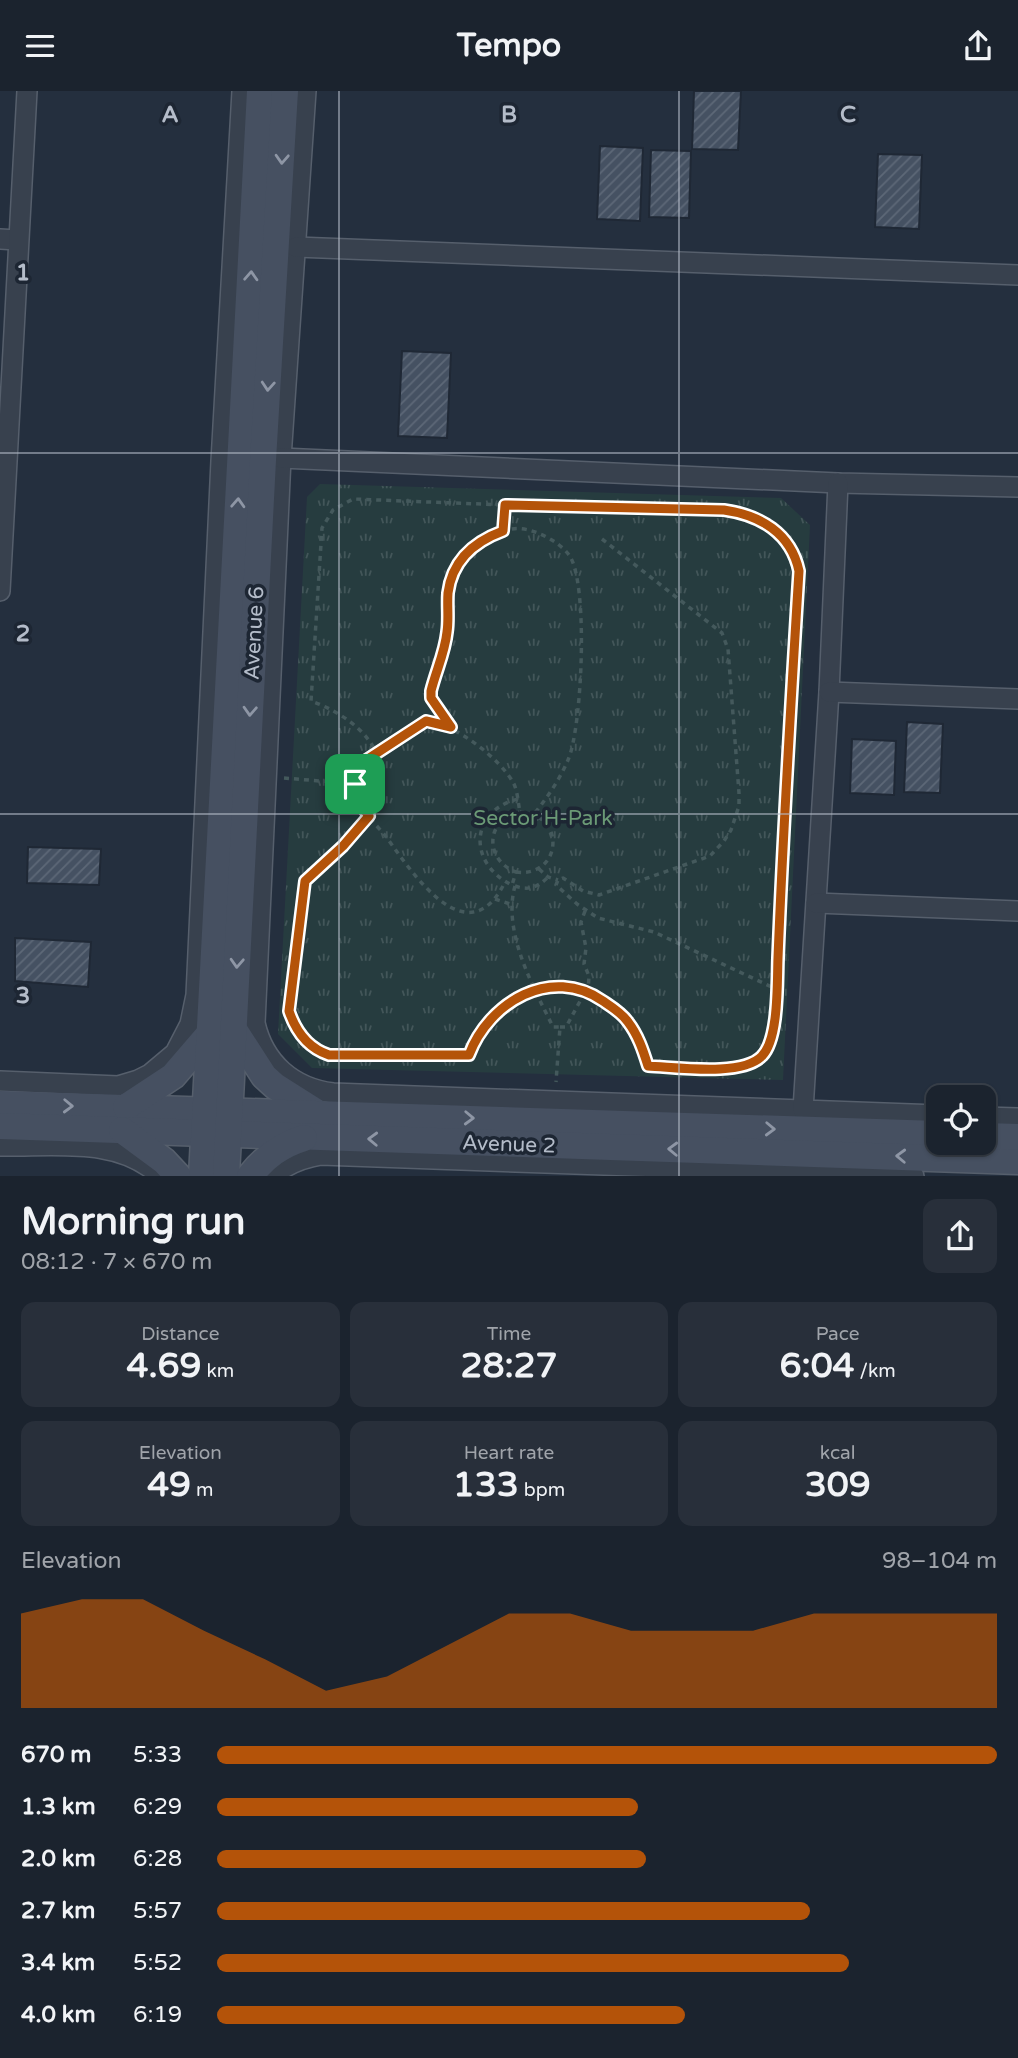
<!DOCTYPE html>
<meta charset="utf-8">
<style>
:root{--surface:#1b232e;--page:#282f3a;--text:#f1f3f6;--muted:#a0a4aa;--line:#39404a;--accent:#b45309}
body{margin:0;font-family:"Varela Round",sans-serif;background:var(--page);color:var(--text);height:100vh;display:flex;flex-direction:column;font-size:26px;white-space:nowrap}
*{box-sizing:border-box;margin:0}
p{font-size:23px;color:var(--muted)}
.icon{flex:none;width:38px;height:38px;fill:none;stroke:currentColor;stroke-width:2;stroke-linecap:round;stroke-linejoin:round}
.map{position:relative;height:1085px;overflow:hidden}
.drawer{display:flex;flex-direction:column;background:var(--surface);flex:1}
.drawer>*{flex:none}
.tools{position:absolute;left:926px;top:994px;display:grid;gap:14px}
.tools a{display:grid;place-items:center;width:70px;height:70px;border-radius:14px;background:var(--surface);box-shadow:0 2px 5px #0004,0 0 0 2px var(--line);font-size:35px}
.pin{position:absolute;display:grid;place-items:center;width:60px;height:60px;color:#fff;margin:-30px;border-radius:14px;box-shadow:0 4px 10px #0006}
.round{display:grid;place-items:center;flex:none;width:74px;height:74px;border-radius:14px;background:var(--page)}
.summary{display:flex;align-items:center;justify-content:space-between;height:119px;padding:0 21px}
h1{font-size:38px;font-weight:800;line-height:52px}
.metrics{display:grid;grid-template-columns:repeat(3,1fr);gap:10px;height:119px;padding:7px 21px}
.metrics div{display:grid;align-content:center;border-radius:14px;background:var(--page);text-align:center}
.metrics b{font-size:35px;font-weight:800}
.metrics small{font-size:19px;font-weight:400}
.metrics p{font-size:19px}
.chart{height:196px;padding:14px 21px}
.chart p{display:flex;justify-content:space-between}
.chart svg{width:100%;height:126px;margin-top:7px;fill:var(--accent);opacity:.7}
ul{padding:0 21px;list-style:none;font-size:23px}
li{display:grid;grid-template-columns:112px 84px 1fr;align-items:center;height:52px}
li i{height:18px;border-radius:9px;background:var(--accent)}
header{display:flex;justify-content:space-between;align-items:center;height:91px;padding:0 21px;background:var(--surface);font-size:32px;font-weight:800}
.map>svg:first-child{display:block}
</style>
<header><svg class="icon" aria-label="menu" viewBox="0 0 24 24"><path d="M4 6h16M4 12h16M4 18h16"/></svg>Tempo<svg class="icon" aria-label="share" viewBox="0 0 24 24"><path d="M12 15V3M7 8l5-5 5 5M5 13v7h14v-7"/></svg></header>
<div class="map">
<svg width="1018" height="1085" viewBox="0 0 1018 1085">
<defs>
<pattern id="park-tufts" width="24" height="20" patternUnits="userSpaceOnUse" patternTransform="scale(1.75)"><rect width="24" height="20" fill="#263c3f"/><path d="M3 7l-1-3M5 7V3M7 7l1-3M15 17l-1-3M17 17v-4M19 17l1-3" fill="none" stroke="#435659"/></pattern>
<pattern id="building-hatch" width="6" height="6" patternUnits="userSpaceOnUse" patternTransform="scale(1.75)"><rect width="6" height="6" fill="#455162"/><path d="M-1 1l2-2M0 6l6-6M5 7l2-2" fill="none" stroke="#5d6877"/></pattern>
</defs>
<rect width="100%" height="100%" fill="#242f3e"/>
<!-- park -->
<path fill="url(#park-tufts)" d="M320,393L781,407L810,434L783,989L312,977L278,943L307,406Z"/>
<!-- building -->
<g fill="url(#building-hatch)" stroke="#1f2835" stroke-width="2">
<path d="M694,0H741L738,59L692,58Z"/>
<path d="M600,55L643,57L640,130L597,128Z"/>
<path d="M651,59L691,60L689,127L649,126Z"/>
<path d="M878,63L922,64L919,138L875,136Z"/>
<path d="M402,260L451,262L447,347L398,345Z"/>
<path d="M907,631L943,633L940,702L904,701Z"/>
<path d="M852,648L896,650L894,704L850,702Z"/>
<path d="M28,756L101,758L99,794L27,792Z"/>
<path d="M15,847L91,851L88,896L15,890Z"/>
</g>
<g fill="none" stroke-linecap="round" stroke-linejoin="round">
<defs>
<g id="street">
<path d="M306,0L281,367L255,932C264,972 293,997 333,1002L803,1019"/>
<path d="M0,148L17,149"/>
<path d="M296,156L1018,184"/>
<path d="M281,367L838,392L1018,396"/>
<path d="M838,392L829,601L803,1019L938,1024"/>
<path d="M0,500L27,0"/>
<path d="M829,601L1018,608"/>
<path d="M816,812L1018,820"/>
<path d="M0,990L118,995L138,989L150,983L175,962L190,933L196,904L221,370L242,0"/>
<path d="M984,1026L1018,1027"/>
<path d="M0,1055C54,1056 118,1045 160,1085"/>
<path d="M272,1085C286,1074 303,1067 321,1064L914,1085"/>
</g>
<g id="secondary">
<path d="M233,937L264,985L275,995L316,1021"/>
<path d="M0,1013L938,1043"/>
<path d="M126,1016L173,985L210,942"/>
<path d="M0,1035L1018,1070"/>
<path d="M122,1039L164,1070L178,1085"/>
<path d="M984,1045L1018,1046"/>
<path d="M202,1085L260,0"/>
<path d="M226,1085L263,369L285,0"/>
<path d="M250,1085C265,1066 281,1054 304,1047"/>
</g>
</defs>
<!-- street casing -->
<use href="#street" stroke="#565f6c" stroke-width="22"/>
<!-- secondary casing -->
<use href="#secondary" stroke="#565f6c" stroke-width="29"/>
<!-- path -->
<g stroke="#44595c" stroke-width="3.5" stroke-dasharray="5 5" stroke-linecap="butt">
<path d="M503,440L505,414L353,408L333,419L322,437L311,610C356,626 399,664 375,715C363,743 328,771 305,790L289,920C297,941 308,957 329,964H469C489,911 551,874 603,910C612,916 622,922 628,931C638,944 643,960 648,975C676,976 742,985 762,965C779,948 777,891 778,867C783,738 791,609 798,480C792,442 760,424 724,419L505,414"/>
<path d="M602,448L722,542L728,558L739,702V715L731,739L724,750L710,765L599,804L583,800L563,787L558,789L556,794L577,813L598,827L654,841L776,898"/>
<path d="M451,636L431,607V600C436,581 444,562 447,543C451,519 443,492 459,470C470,453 492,441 512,438C530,435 558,449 569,464C589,491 582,638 568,669C560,688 547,707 534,723"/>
<path d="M284,687L355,693C353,715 375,731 387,747C413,783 468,866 505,791"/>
<path d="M355,693L360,673L426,630C454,632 501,668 514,693C518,702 518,712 520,721C485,728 484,769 516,781L512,794C468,773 469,720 518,708"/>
<path d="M539,778L548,786L558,789"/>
<path d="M516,781C562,787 567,723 520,721"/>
<path d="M515,795C502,841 534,897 553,936H560L556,991"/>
<path d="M515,795C529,800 538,796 548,786"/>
<path d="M495,808L513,814"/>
<path d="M585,820L581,831L586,857L584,873L589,885L588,901"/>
<path d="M560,936H566L585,901"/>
</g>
<!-- street -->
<use href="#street" stroke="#38414e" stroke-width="19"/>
<!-- secondary -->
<use href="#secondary" stroke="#465061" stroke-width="26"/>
</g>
<!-- one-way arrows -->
<defs><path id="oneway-chevron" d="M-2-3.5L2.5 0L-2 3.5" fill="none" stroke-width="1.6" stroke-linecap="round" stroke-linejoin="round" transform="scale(1.75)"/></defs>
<g stroke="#8e96a5">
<use href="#oneway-chevron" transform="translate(282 68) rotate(93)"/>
<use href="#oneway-chevron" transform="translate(251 185) rotate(-87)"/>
<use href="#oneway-chevron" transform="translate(268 295) rotate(94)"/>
<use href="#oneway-chevron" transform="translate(238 412) rotate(-87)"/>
<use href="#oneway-chevron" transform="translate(250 620) rotate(93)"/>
<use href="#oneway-chevron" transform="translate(237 872) rotate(93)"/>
<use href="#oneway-chevron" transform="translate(68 1015) rotate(2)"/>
<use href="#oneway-chevron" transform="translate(469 1027) rotate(2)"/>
<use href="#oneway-chevron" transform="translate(770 1038) rotate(2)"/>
<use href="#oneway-chevron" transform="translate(373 1048) rotate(-178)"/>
<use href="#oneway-chevron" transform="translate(673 1058) rotate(-178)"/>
<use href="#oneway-chevron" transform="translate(901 1065) rotate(-178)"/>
</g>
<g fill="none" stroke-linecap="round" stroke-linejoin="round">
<defs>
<path id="route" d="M505,414L724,419C760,424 791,442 799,480C791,609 783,738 778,867C777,891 779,948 762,965C742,986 676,976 648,975C643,959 638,944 628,931C622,922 612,916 603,910C551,874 489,911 469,964H329C308,957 296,941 289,920L305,790L343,755L369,725C355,707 349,696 360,673L426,630L451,636L431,607V600C436,580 445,561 447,541C449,528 447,515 448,502C452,470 473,451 503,440Z"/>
</defs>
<!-- route casing -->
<use href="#route" stroke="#fff" stroke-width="14"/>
<!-- route -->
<use href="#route" stroke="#b45309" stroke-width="9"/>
</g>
<!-- grid -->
<path fill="none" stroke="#b4bcc9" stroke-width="2" stroke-opacity="0.55" d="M339,0V1085M679,0V1085M0,362H1018M0,723H1018"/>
<g text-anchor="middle" stroke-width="7" stroke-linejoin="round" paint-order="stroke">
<!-- street labels -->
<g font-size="21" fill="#b4bcc9" stroke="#1d2633">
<text transform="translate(254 542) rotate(-87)" y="7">Avenue 6</text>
<text transform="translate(509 1053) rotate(2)" y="7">Avenue 2</text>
</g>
<!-- park labels -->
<g font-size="21" fill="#6b9a76" stroke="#1d2633">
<text x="543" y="734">Sector H-Park</text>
</g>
</g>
<g font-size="23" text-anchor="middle" font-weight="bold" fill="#b4bcc9" stroke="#1d2633" stroke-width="7" stroke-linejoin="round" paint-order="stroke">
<text x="170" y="31">A</text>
<text x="509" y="31">B</text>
<text x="848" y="31">C</text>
<text x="23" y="189">1</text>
<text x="23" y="550">2</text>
<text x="23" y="912">3</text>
</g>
</svg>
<div class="tools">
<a><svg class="icon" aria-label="locate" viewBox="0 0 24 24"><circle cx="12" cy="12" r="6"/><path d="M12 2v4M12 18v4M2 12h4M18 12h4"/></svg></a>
</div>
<div class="pin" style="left:355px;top:693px;background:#1e9e55"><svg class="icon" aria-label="arrive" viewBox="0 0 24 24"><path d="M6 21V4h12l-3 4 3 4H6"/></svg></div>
</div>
<section class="drawer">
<div class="summary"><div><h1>Morning run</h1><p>08:12 · 7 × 670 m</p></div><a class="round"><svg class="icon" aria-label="share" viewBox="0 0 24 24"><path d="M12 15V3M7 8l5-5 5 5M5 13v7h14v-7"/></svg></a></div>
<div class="metrics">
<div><p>Distance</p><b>4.69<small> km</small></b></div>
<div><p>Time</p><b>28:27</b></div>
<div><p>Pace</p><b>6:04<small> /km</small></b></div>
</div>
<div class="metrics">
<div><p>Elevation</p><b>49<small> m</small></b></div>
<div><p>Heart rate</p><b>133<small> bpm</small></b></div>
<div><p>kcal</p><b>309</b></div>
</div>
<div class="chart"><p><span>Elevation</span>98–104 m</p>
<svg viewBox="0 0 160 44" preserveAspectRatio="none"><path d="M0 44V11L10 6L20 6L30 17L40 27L50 38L60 33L70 22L80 11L90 11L100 17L110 17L120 17L130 11L140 11L150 11L160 11V44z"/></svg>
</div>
<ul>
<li><b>670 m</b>5:33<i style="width:100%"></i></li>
<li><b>1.3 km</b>6:29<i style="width:54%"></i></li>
<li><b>2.0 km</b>6:28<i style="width:55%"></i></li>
<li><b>2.7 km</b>5:57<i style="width:76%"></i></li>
<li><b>3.4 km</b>5:52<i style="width:81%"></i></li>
<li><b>4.0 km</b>6:19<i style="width:60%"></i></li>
</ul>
</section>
